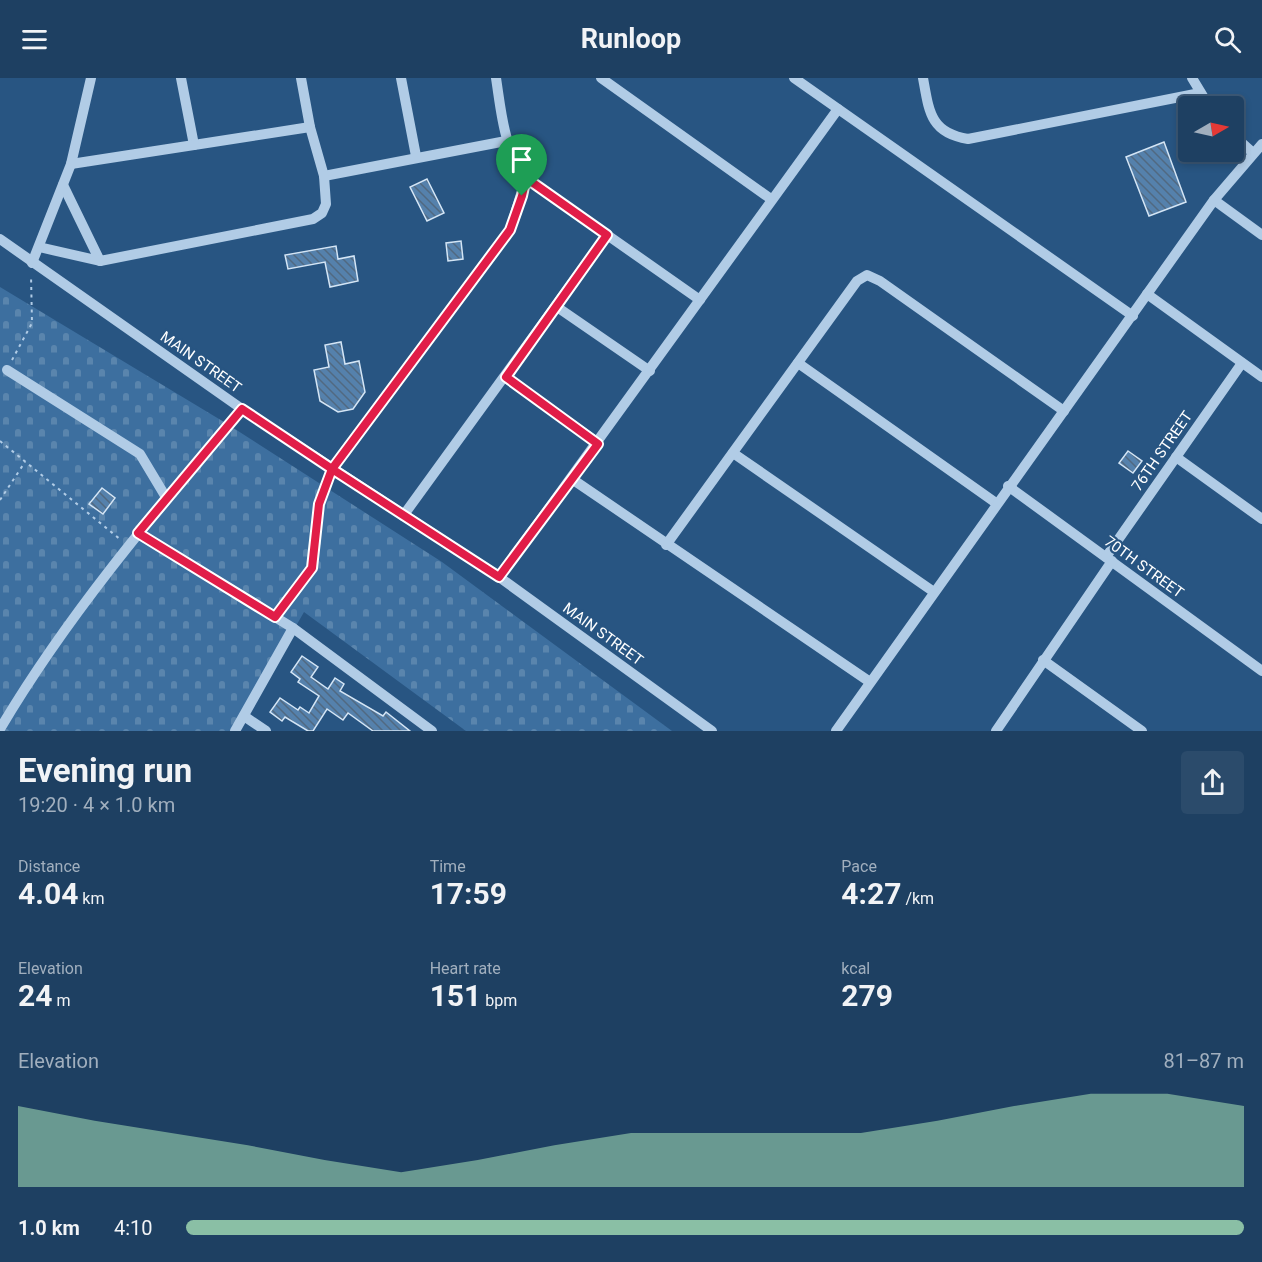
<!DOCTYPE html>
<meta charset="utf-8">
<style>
:root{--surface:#1e4062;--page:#2b4b6b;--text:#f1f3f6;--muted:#a1afbe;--line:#3c5977;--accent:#8abfa5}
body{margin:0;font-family:Roboto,sans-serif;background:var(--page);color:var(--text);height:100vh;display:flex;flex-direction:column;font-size:22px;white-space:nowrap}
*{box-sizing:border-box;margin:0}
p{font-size:20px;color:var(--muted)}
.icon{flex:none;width:33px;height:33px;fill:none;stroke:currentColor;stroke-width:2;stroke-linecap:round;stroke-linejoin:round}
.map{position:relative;height:653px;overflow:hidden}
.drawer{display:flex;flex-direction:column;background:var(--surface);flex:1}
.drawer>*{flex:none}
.needle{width:39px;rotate:81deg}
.buttons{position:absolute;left:1178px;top:18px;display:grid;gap:12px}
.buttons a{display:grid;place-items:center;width:66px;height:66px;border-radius:6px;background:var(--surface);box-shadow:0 3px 9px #0003,0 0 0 2px var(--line);font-size:30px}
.pin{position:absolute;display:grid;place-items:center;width:51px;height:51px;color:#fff;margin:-62px -26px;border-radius:50% 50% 50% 0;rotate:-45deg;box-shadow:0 0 6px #0007}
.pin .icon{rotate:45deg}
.round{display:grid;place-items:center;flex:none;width:63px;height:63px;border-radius:6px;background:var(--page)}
.summary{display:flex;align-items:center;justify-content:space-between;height:102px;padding:0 18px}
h1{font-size:33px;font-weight:700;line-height:45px}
.figures{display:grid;grid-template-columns:repeat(3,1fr);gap:9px;height:102px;padding:6px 18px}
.figures div{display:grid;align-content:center}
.figures b{font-size:30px;font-weight:700}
.figures small{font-size:16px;font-weight:400}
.figures p{font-size:16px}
.chart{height:168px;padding:12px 18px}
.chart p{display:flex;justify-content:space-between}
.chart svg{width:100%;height:108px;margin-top:6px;fill:var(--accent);opacity:.7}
ul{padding:0 18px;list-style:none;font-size:20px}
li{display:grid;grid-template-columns:96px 72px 1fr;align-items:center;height:45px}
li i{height:15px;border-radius:8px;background:var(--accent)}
header{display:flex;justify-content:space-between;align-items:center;height:78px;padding:0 18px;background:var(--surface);font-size:27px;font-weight:700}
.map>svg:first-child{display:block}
</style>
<header><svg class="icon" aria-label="menu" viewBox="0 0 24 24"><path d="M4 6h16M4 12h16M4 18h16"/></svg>Runloop<svg class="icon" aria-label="search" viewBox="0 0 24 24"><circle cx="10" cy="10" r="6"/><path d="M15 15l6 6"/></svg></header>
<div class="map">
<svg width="1262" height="653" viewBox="0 0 1262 653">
<defs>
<pattern id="cemetery-stones" width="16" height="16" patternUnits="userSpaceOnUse" patternTransform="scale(1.5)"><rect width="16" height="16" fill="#3d6f9f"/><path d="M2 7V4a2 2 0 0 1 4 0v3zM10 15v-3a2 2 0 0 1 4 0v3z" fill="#5a85ad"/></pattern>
<pattern id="building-back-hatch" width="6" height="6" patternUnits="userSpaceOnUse" patternTransform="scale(1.5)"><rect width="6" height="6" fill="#5581ac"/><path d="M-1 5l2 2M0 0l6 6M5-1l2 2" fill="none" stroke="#516981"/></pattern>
</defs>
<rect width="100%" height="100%" fill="#285582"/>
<!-- cemetery -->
<path fill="url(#cemetery-stones)" d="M0,209L224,344L442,484L672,653H466L304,534L236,653H0Z"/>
<!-- building -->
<g fill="url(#building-back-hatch)" stroke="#d4e5f5" stroke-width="1.5">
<path d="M1164,64L1186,124L1149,138L1126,79Z"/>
<path d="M427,101L444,135L427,143L410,109Z"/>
<path d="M461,163L463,181L448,183L446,165Z"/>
<path d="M336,168L338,181L354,178L358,203L330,209L325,184L288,191L285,177Z"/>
<path d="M341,264L345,286L359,283L365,314L353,331L338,334L320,323L314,292L329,289L325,267Z"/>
<path d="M1128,373L1142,383L1133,395L1119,385Z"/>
<path d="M102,410L115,420L103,436L89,426Z"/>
<path d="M302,578L318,589L311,599L328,611L335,600L344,606L340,613L383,638L386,634L410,653H373L348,635L343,642L327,631L313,653H308L285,639L282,643L270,634L280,620L298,632L300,629L309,635L319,618L298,604L300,601L291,594Z"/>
</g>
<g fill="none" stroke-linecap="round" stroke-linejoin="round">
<!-- path -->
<g stroke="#b1cce6" stroke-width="2" stroke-dasharray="3 4.5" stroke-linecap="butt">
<path d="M12,282L32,245L31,197"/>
<path d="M0,363L121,462"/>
<path d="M0,422L25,384"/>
</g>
<!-- minor -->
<g stroke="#b1cce6" stroke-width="10">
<path d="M181,0L194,67L310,49"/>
<path d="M401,0L416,78"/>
<path d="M496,0C502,39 503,66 526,100L700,222"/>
<path d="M601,0L771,121"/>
<path d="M794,0L1133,238"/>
<path d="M923,0C929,33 930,55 968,61L1200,15"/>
<path d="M1192,0L1209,28"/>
<path d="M1233,57L1252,74"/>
<path d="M71,86L194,67"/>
<path d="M324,98L506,63"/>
<path d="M63,107L100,183"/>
<path d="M1214,122L1262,157"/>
<path d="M0,161L242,331L499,499L712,653"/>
<path d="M39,169L100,183L313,141L322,135L326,126L324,98L310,49L301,0"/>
<path d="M32,185L71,86L91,0"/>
<path d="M1147,216L1262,299"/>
<path d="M557,229L650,293"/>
<path d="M798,285L996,425"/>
<path d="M7,292L140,376L167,421"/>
<path d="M505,299L598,365"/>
<path d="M733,375L934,514"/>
<path d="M1176,379L1262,441"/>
<path d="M572,401L870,604"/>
<path d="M1008,408L1262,593"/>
<path d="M403,438L607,157"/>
<path d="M138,455L293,550L432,653"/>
<path d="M666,467L857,203L867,197L880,203L1064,333"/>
<path d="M1106,479L1242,285"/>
<path d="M499,499L838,31"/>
<path d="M275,539L312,490L319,426L332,391L510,152L526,100"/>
<path d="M1043,582L1142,653"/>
<path d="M244,638L266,653"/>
<path d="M0,651C68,536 156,433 242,331"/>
<path d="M235,653L293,550"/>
<path d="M836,653L1214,122L1262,66"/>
<path d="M996,653L1112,483"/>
</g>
</g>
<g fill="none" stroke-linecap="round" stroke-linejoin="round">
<defs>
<path id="route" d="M522,118L510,152L332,391L242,331L138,455L275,539L312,490L319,426L332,391L499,499L598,366L506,299L607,157L526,100L522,118"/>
</defs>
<!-- route casing -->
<use href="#route" stroke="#fff" stroke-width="12"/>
<!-- route -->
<use href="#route" stroke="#e11d48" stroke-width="8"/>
</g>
<g text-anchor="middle" stroke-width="4.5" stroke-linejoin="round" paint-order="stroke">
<!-- street labels -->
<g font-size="15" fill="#fff" stroke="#285582">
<text transform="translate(201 284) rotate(35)" y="5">MAIN STREET</text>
<text transform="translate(1162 373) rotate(-55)" y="5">76TH STREET</text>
<text transform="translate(1144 489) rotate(36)" y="5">70TH STREET</text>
<text transform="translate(603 556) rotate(36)" y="5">MAIN STREET</text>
</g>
</g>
</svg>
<div class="buttons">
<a><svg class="needle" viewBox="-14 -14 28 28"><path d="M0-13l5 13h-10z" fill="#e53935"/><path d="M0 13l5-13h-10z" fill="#a1afbe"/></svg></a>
</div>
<div class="pin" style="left:522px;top:118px;background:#1e9e55"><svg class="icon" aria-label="arrive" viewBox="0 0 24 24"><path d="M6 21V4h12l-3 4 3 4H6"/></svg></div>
</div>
<section class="drawer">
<div class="summary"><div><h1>Evening run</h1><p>19:20 · 4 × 1.0 km</p></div><a class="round"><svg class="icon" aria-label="share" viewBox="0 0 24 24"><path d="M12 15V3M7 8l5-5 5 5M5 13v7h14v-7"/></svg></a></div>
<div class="figures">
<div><p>Distance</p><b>4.04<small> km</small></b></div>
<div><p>Time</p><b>17:59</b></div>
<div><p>Pace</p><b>4:27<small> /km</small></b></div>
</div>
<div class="figures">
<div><p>Elevation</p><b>24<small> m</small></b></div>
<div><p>Heart rate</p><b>151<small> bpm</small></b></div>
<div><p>kcal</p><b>279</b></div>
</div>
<div class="chart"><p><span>Elevation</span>81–87 m</p>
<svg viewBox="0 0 160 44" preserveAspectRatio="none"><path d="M0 44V11L10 17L20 22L30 27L40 33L50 38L60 33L70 27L80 22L90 22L100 22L110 22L120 17L130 11L140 6L150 6L160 11V44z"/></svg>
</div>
<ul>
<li><b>1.0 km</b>4:10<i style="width:100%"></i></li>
</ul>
</section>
